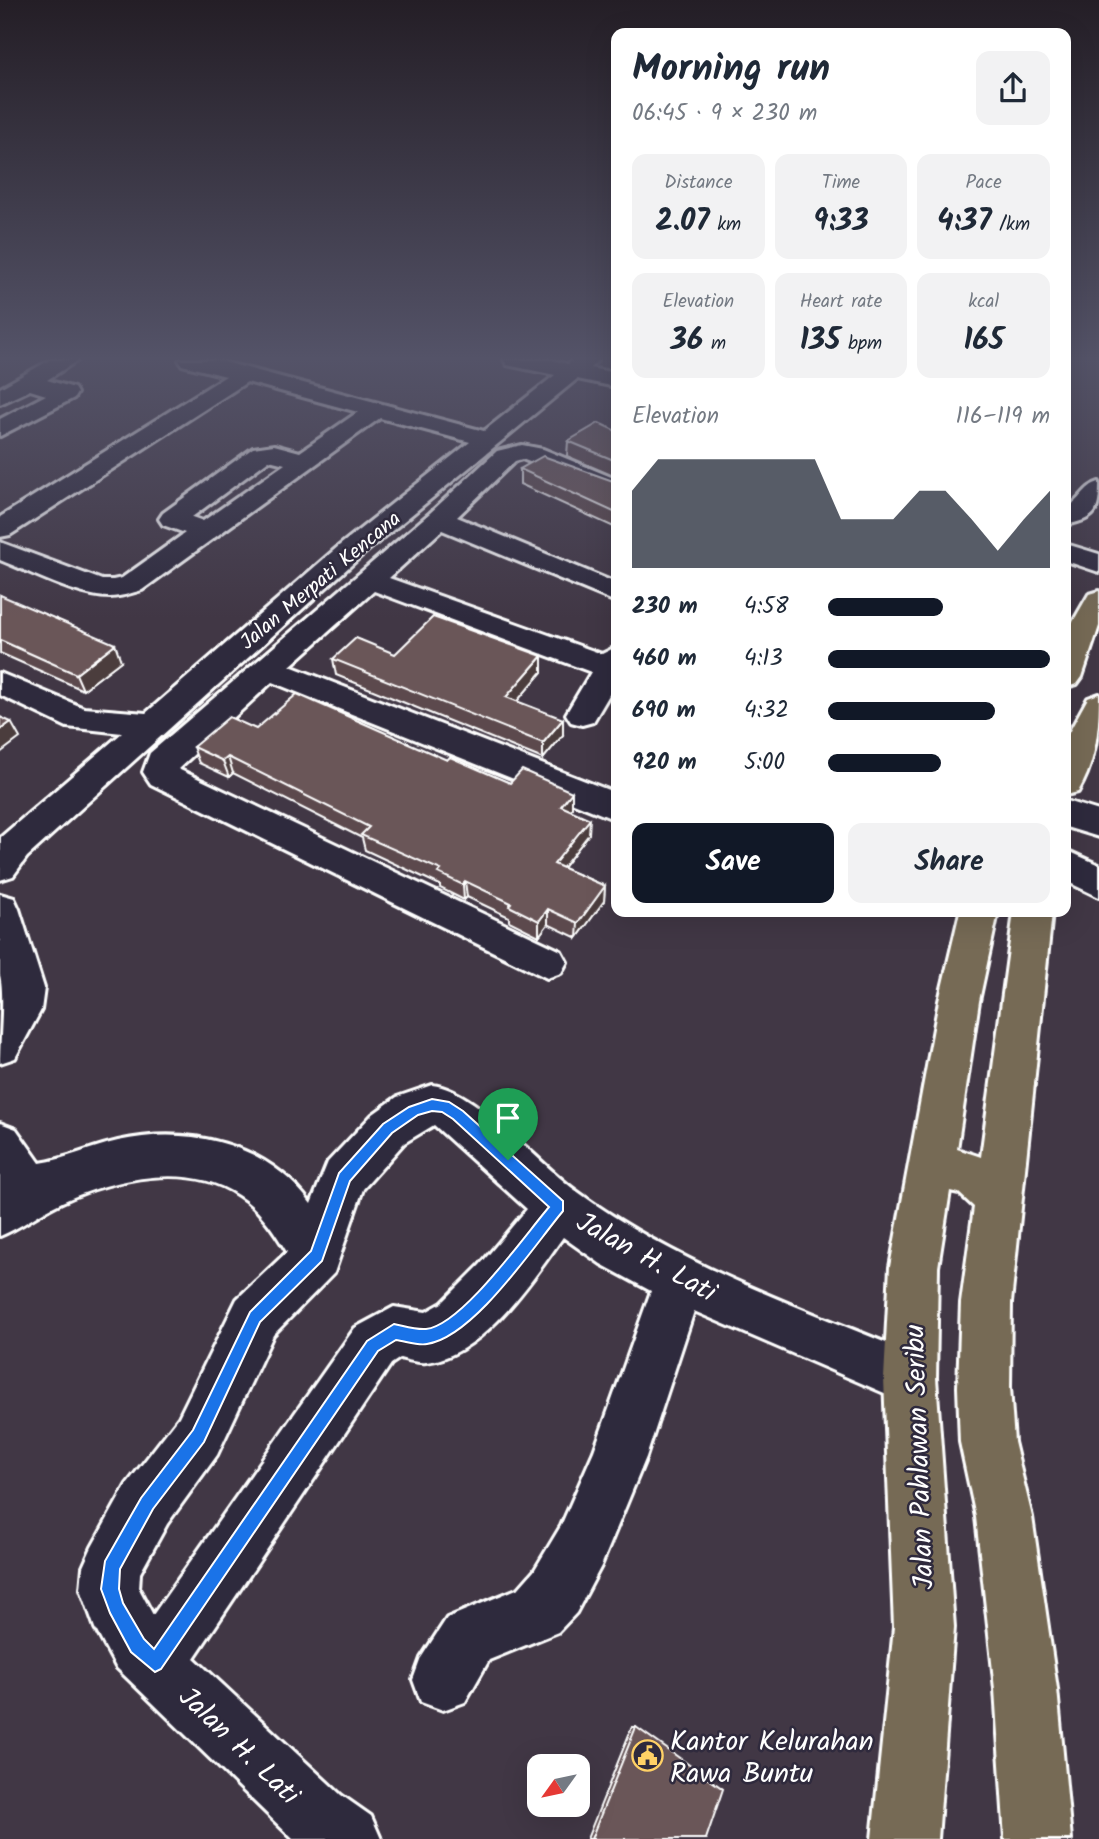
<!DOCTYPE html>
<meta charset="utf-8">
<style>
:root{--surface:#fff;--page:#f2f2f3;--text:#1f2937;--muted:#747a83;--accent:#111827}
body{margin:0;font-family:Kalam,sans-serif;background:var(--page);color:var(--text);height:100vh;display:flex;flex-direction:column;font-size:26px;white-space:nowrap}
*{box-sizing:border-box;margin:0}
p{font-size:23px;color:var(--muted)}
.icon{flex:none;width:38px;height:38px;fill:none;stroke:currentColor;stroke-width:2;stroke-linecap:round;stroke-linejoin:round}
.map{position:relative;flex:1;overflow:hidden}
.side{position:absolute;left:611px;top:28px;width:460px;height:889px;display:flex;flex-direction:column;background:var(--surface);border-radius:14px;box-shadow:0 7px 28px #0002}
.side>*{flex:none}
.needle{width:46px;rotate:237deg}
.tools{position:absolute;left:527px;top:1754px;display:grid;gap:14px}
.tools a{display:grid;place-items:center;width:63px;height:63px;border-radius:14px;background:var(--surface);box-shadow:0 7px 28px #0002;font-size:35px}
.pin{position:absolute;display:grid;place-items:center;width:60px;height:60px;color:#fff;margin:-72px -30px;border-radius:50% 50% 50% 0;rotate:-45deg;box-shadow:0 0 7px #0007}
.pin .icon{rotate:45deg}
.round{display:grid;place-items:center;flex:none;width:74px;height:74px;border-radius:14px;background:var(--page)}
.head{display:flex;align-items:center;justify-content:space-between;height:119px;padding:0 21px}
h1{font-size:38px;font-weight:600;line-height:52px}
.metrics{display:grid;grid-template-columns:repeat(3,1fr);gap:10px;height:119px;padding:7px 21px}
.metrics div{display:grid;align-content:center;border-radius:14px;background:var(--page);text-align:center}
.metrics b{font-size:30px;font-weight:600}
.metrics small{font-size:19px;font-weight:400}
.metrics p{font-size:19px}
.chart{height:196px;padding:14px 21px}
.chart p{display:flex;justify-content:space-between}
.chart svg{width:100%;height:126px;margin-top:7px;fill:var(--accent);opacity:.7}
.button{display:flex;gap:14px;margin-top:auto;padding:14px 21px}
.button a{flex:1;height:80px;border-radius:14px;background:var(--accent);color:#fff;font-size:28px;font-weight:600;line-height:80px;text-align:center}
.button a+a{background:var(--page);color:var(--text)}
ul{padding:0 21px;list-style:none;font-size:23px}
li{display:grid;grid-template-columns:112px 84px 1fr;align-items:center;height:52px}
li i{height:18px;border-radius:9px;background:var(--accent)}
.map>svg:first-child{display:block}
</style>
<div class="map">
<svg width="1099" height="1839" viewBox="0 0 1099 1839">
<rect width="100%" height="100%" fill="#413745"/>
<filter id="ink" filterUnits="userSpaceOnUse"><feTurbulence type="fractalNoise" baseFrequency=".0143" numOctaves="2"/><feDisplacementMap in="SourceGraphic" scale="14" xChannelSelector="R" yChannelSelector="G"/><feConvolveMatrix kernelMatrix="1 2 1 2 8 2 1 2 1" color-interpolation-filters="sRGB"/></filter>
<g filter="url(#ink)">
<g fill="none" stroke-linecap="round" stroke-linejoin="round">
<defs>
<g id="minor">
<path d="M50,360H78L47,380L74,388L77,393L74,398L0,436V419L46,395L30,390L0,404V388Z"/>
<path d="M179,360H217L484,431L555,375L507,365L504,360H551L568,364L573,360H598L590,368L616,373V387L577,379L360,557L27,857L13,876L0,880L1,837L122,733L67,727L0,695V673L84,708L146,713L340,545L470,442L380,418L142,590C132,593 120,597 110,597C77,597 31,572 0,560V542L102,580H113L122,578L185,533L163,525L159,519L163,513L253,448L274,445L300,452L358,412L247,382L10,535L0,537V517L226,376L182,365ZM269,460L285,464L203,521L192,517Z"/>
<path d="M522,445L543,449L616,479V496L522,459L515,461L457,517L616,583V602L442,530L389,578L602,654L616,647V683L593,722L582,725L571,722L566,714L591,672L374,591L290,666L616,793V820L272,682L178,769L561,951L567,962L561,973L547,978L151,784L143,772L150,753L430,513L497,451Z"/>
<path d="M1099,482C1099,513 1097,518 1066,525V508C1080,502 1084,486 1099,482Z"/>
<path d="M1066,544L1099,554V572L1066,561Z"/>
<path d="M1066,801L1099,811V837L1066,827Z"/>
<path d="M1066,850L1099,865V897L1066,881Z"/>
<path d="M0,894L14,898L19,909L44,988L41,1010L15,1058L0,1063C0,1040 5,994 0,975Z"/>
<path d="M432,1085C475,1089 538,1163 575,1190C680,1268 809,1310 928,1360L936,1378L928,1396L910,1404L694,1311L646,1457L601,1566L576,1613L558,1632L489,1660L465,1702L443,1710L421,1702L413,1680L421,1658L447,1618L519,1588L534,1571L561,1526L594,1451L651,1291L601,1264L563,1237C532,1280 484,1355 426,1362C418,1363 408,1360 400,1358L391,1364L194,1658L341,1795L371,1816L381,1839H293L116,1667L95,1628L81,1589L83,1567L92,1547L127,1484L179,1417L237,1299L287,1252C274,1230 260,1209 238,1195C189,1161 112,1179 62,1202C40,1212 22,1227 0,1236V1123L16,1129L40,1163C67,1159 91,1147 118,1141C189,1125 267,1143 311,1204L328,1162L372,1115L397,1097ZM434,1125L527,1209L480,1265L442,1303L426,1312L394,1307L355,1328L153,1615L139,1589L140,1573L167,1524L217,1455L273,1335L334,1273L363,1189L404,1143Z"/>
</g>
<g id="major">
<path d="M1099,591V626L1082,677L1077,684L1066,687V634L1089,594Z"/>
<path d="M1099,694C1099,729 1096,761 1078,792L1066,795V738L1088,698Z"/>
<path d="M960,912H998L979,1001L957,1149L981,1157L1014,912H1052L1011,1303L1010,1387L1014,1442L1032,1517L1057,1689L1071,1839H1005L995,1689L976,1517L960,1442L958,1387L961,1303L974,1207L959,1193L950,1191L938,1267L936,1378L954,1627L938,1839H872L894,1627L884,1378L890,1267L939,1001Z"/>
</g>
</defs>
<!-- minor casing -->
<use href="#minor" stroke="#fff" stroke-width="6"/>
<!-- major casing -->
<use href="#major" stroke="#fff" stroke-width="6"/>
<!-- minor -->
<use href="#minor" fill="#2f2a3d" fill-rule="evenodd"/>
<!-- major -->
<use href="#major" fill="#766a54" fill-rule="evenodd"/>
</g>
<!-- wall -->
<g fill="#5c4a4d" stroke="#fff" stroke-width="2">
<path d="M616,431V477L567,456L568,441Z"/>
<path d="M520,469L616,482V528L520,484Z"/>
<path d="M0,595L121,661L83,690L0,653Z"/>
<path d="M395,654L542,656V672L517,701L563,735L543,759L336,675L333,659Z"/>
<path d="M256,729L447,760L510,783L572,792V808L570,810L589,834L563,868L605,886L604,901L577,938L548,924L539,936L509,921V917L467,897L464,900L440,888V885L365,850L362,838L233,773L229,777L199,763L193,747Z"/>
<path d="M632,1727H636L706,1839H587Z"/>
</g>
<!-- shaded-wall -->
<g fill="#4b3c3e" stroke="#fff" stroke-width="2">
<path d="M115,644L121,661L83,690L76,674Z"/>
<path d="M542,656V672L507,713L506,697Z"/>
<path d="M563,719V735L543,759V743Z"/>
<path d="M11,722L20,738L0,753V730Z"/>
<path d="M228,757L233,773L229,777L223,761Z"/>
<path d="M572,792V808L561,822V806Z"/>
<path d="M590,819L589,834L554,879V864Z"/>
<path d="M465,881L467,897L464,900L463,885Z"/>
<path d="M605,886L604,901L577,938L578,923Z"/>
<path d="M548,909V924L539,936V921Z"/>
</g>
<!-- building -->
<g fill="#6b5659" stroke="#fff" stroke-width="2">
<path d="M599,423L616,431V461L568,441Z"/>
<path d="M543,456L616,482V513L520,469Z"/>
<path d="M0,595L115,644L76,674L0,640Z"/>
<path d="M433,617L542,656L506,697L563,719L543,743L333,659L356,638L395,654Z"/>
<path d="M297,694L447,760L450,757L510,783L522,770L572,792L561,806L590,819L554,864L605,886L578,923L548,909L539,921L509,906L511,903L465,881L463,885L438,873L441,870L361,835L369,827L228,757L223,761L193,747L229,717L256,729Z"/>
<path d="M0,717L11,722L0,730Z"/>
<path d="M636,1727L723,1789L706,1839H591Z"/>
</g>
</g>
<!-- sky -->
<linearGradient id="sky" x2="0" y2="1"><stop stop-color="#241e26"/><stop offset="0.58" stop-color="#545368"/><stop offset="1" stop-color="#545368" stop-opacity="0"/></linearGradient>
<rect width="1099" height="618" fill="url(#sky)"/>
<!-- route -->
<path fill="#1a73e8" stroke="#fff" stroke-width="2" fill-rule="evenodd" d="M432,1099L449,1102L463,1111L563,1201V1211C533,1247 474,1337 427,1344C418,1346 405,1341 396,1340L378,1351L161,1669L155,1672L131,1652L110,1613L101,1589L105,1561L141,1498L193,1430L250,1312L311,1251L339,1173L383,1124L409,1107ZM432,1111L442,1112L453,1119L549,1207C525,1235 461,1326 426,1329C416,1330 404,1326 394,1324L367,1341L154,1649L144,1639L123,1603L119,1589L120,1569L153,1509L204,1442L260,1322L322,1261L350,1181L392,1133L418,1115Z"/>
<!-- icons -->
<defs>
<symbol id="civic-ring" viewBox="-11 -11 22 22"><circle r="9.5" fill="#2f2a3d" stroke="#ffd166" stroke-width="1.5"/><path d="M-.6-6.5H3V-4.5H.6V-3L4-1V1h2V6H-6V1h2V-1L-.6-3ZM-1.2 2.5V6h2.4V2.5Z" fill="#ffd166"/></symbol>
</defs>
<g fill-rule="evenodd">
<use href="#civic-ring" x="630" y="1738" width="35" height="35"/>
</g>
<g text-anchor="middle" stroke-width="5" stroke-linejoin="round" paint-order="stroke">
<!-- far-street labels -->
<g font-size="21" fill="#fff" stroke="#2f2a3d">
<text transform="translate(320 580) rotate(-40)" y="7">Jalan Merpati Kencana</text>
</g>
<!-- near-street labels -->
<g font-size="28" fill="#fff" stroke="#2f2a3d">
<text transform="translate(647 1256) rotate(29)" y="10">Jalan H. Lati</text>
<text transform="translate(918 1457) rotate(-92)" y="10">Jalan Pahlawan Seribu</text>
<text transform="translate(240 1745) rotate(44)" y="10">Jalan H. Lati</text>
</g>
<!-- near-poi labels -->
<g font-size="28" fill="#fff" stroke="#2f2a3d" text-anchor="start">
<text x="670" y="1750">Kantor Kelurahan<tspan x="670" dy="32">Rawa Buntu</tspan></text>
</g>
</g>
</svg>
<div class="tools">
<a><svg class="needle" viewBox="-14 -14 28 28"><path d="M0-13l5 13h-10z" fill="#e53935"/><path d="M0 13l5-13h-10z" fill="#747a83"/></svg></a>
</div>
<div class="pin" style="left:508px;top:1160px;background:#1e9e55"><svg class="icon" aria-label="arrive" viewBox="0 0 24 24"><path d="M6 21V4h12l-3 4 3 4H6"/></svg></div>
<section class="side">
<div class="head"><div><h1>Morning run</h1><p>06:45 · 9 × 230 m</p></div><a class="round"><svg class="icon" aria-label="share" viewBox="0 0 24 24"><path d="M12 15V3M7 8l5-5 5 5M5 13v7h14v-7"/></svg></a></div>
<div class="metrics">
<div><p>Distance</p><b>2.07<small> km</small></b></div>
<div><p>Time</p><b>9:33</b></div>
<div><p>Pace</p><b>4:37<small> /km</small></b></div>
</div>
<div class="metrics">
<div><p>Elevation</p><b>36<small> m</small></b></div>
<div><p>Heart rate</p><b>135<small> bpm</small></b></div>
<div><p>kcal</p><b>165</b></div>
</div>
<div class="chart"><p><span>Elevation</span>116–119 m</p>
<svg viewBox="0 0 160 44" preserveAspectRatio="none"><path d="M0 44V17L10 6L20 6L30 6L40 6L50 6L60 6L70 6L80 27L90 27L100 27L110 17L120 17L130 27L140 38L150 27L160 17V44z"/></svg>
</div>
<ul>
<li><b>230 m</b>4:58<i style="width:52%"></i></li>
<li><b>460 m</b>4:13<i style="width:100%"></i></li>
<li><b>690 m</b>4:32<i style="width:75%"></i></li>
<li><b>920 m</b>5:00<i style="width:51%"></i></li>
</ul>
<div class="button"><a>Save</a><a>Share</a></div>
</section>
</div>
